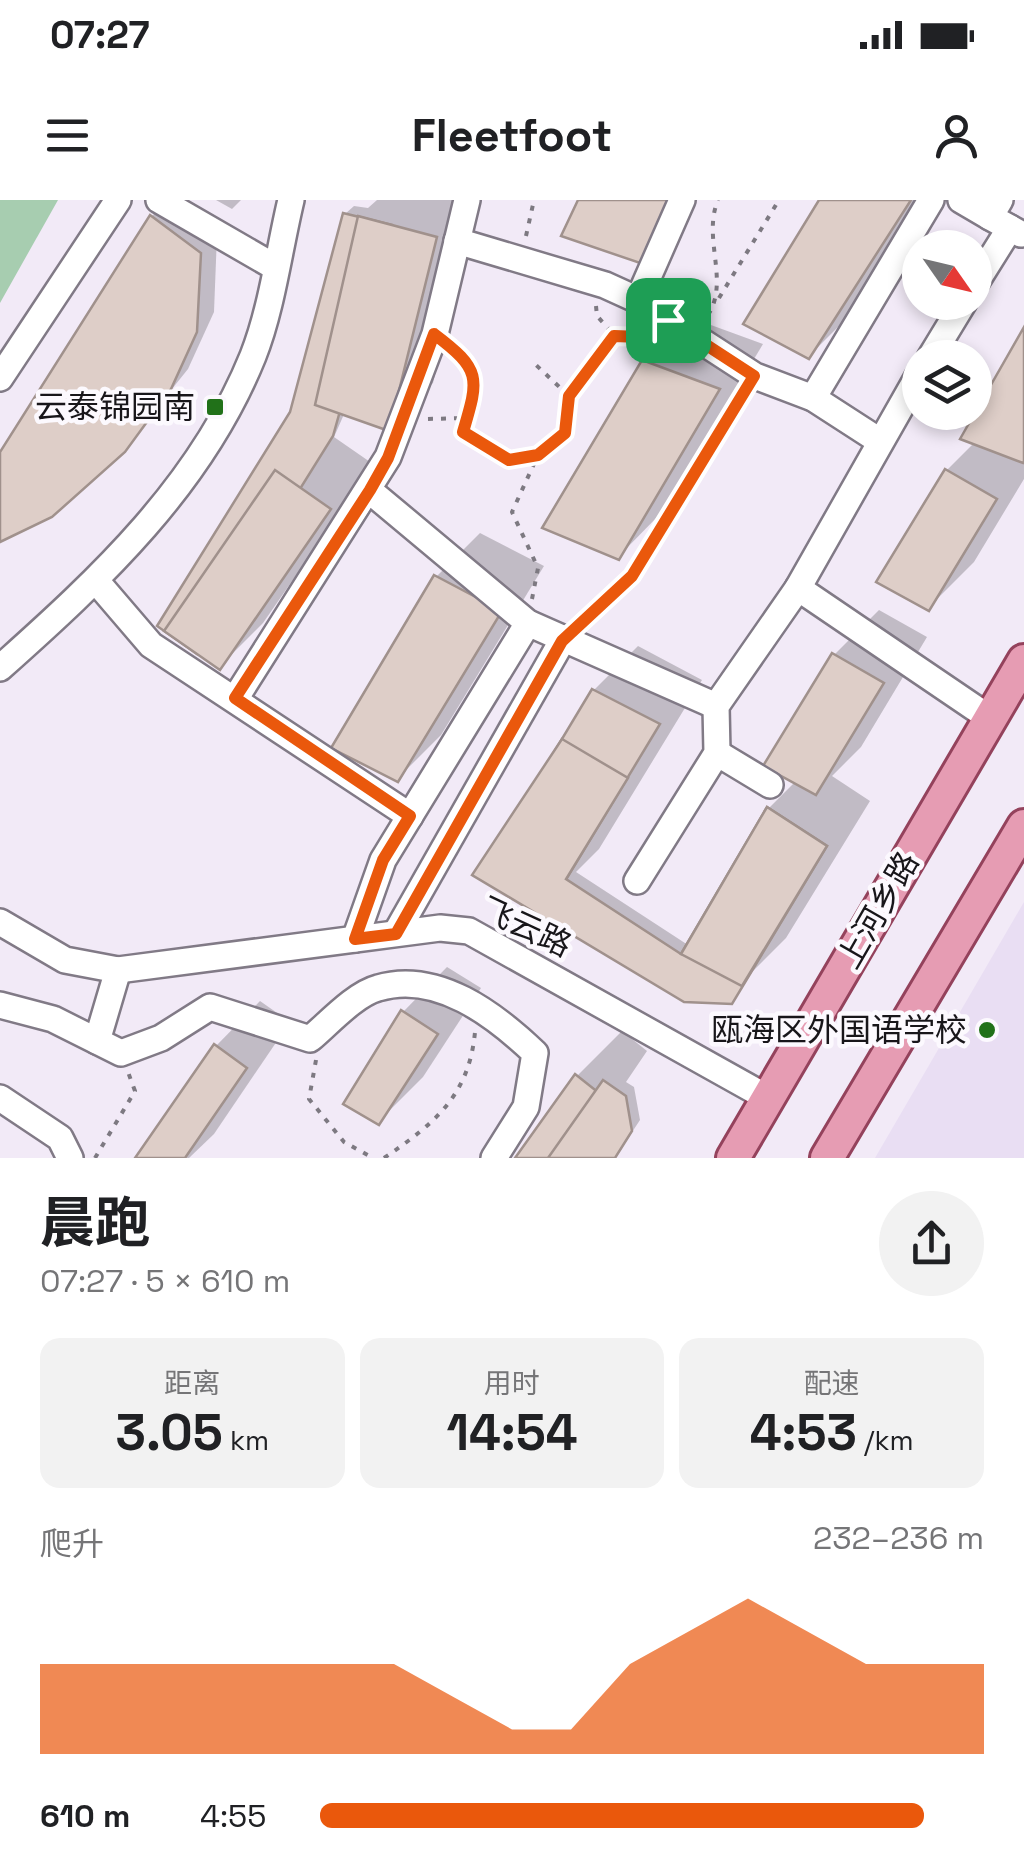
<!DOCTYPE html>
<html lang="zh">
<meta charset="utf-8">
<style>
:root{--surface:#fff;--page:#f2f2f2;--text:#202124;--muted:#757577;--accent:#ea580c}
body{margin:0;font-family:"Space Grotesk","Noto Sans SC",sans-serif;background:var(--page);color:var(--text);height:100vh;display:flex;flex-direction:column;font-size:38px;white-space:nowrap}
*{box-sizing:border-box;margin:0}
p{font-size:32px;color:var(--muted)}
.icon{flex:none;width:55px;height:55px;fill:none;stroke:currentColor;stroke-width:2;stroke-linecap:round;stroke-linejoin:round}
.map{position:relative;height:958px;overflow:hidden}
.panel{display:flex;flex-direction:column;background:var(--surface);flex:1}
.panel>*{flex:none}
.needle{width:65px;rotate:124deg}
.tools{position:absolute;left:902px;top:30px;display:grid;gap:20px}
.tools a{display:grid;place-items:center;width:90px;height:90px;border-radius:50%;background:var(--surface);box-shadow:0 5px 15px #0003;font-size:50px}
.pin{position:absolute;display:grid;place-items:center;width:85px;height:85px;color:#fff;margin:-42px;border-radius:20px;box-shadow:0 5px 15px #0006}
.round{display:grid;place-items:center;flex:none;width:105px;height:105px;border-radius:52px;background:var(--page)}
.headline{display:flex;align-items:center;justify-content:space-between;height:170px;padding:0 40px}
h1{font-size:55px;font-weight:700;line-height:75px}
.stats{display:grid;grid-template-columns:repeat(3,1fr);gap:15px;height:170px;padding:10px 40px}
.stats div{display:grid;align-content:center;border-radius:20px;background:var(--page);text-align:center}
.stats b{font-size:50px;font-weight:700}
.stats small{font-size:28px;font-weight:400}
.stats p{font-size:28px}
.chart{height:280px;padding:20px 40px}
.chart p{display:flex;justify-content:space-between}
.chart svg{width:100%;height:180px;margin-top:10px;fill:var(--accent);opacity:.7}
ul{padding:0 40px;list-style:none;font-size:32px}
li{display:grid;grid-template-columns:160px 120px 1fr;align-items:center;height:75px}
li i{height:25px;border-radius:12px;background:var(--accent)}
.status{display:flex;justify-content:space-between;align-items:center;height:70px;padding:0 50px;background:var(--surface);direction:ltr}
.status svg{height:28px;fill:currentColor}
header{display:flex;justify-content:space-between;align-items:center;height:130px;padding:0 40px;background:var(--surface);font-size:45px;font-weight:700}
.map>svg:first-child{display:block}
</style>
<div class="status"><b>07:27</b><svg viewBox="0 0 49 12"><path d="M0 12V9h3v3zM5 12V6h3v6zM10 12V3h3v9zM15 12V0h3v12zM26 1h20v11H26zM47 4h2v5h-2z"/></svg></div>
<header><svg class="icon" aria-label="menu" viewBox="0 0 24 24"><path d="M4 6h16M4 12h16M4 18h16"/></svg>Fleetfoot<svg class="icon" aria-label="person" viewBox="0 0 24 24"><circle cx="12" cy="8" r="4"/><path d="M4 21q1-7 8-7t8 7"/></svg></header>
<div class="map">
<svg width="1024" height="958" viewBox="0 0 1024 958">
<rect width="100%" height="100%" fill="#f2eaf7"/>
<!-- education -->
<path fill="#e9def3" d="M1024,702V958H875Z"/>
<!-- green -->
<path fill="#a7cdb0" d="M0,0H58L0,103Z"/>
<!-- shadow -->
<g fill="#0003">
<path d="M168,0L217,35L214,112L188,169L123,250L0,339V256L152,16Z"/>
<path d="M216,0H241L232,9Z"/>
<path d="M377,0H478L433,183L388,228L345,212L334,237L373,264L263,423L219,467L345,14L354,6L368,8Z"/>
<path d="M822,0H924L853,112L809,156Z"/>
<path d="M689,117L763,144L663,311L618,357L644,162Z"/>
<path d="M1024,132V279L974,362L929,407L947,270L975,242Z"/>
<path d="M480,333L544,366L441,535L397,579L436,377Z"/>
<path d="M879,410L927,437L861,547L832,576L870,601L786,738L749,775L731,801L475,674L594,490L638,446L702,480L599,649L576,672L688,745L769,608L796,581L834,455Z"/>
<path d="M447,767L481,788L423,877L378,922L403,812Z"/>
<path d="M260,801L290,822L214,934L189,958L138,957L216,846Z"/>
<path d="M622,831L647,851L626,882L634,887L640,920L615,958H518L577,876Z"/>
</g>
<!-- building -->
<g fill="#decec8" stroke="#a0918c" stroke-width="2.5">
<path d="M578,0H672L643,64L561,36Z"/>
<path d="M819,0H911L809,159L743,124Z"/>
<path d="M343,13L392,25L333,236L197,454L157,426L290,212Z"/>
<path d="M150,15L201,53L197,132L171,189L125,252L52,317L0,342V252Z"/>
<path d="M358,16L437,37L389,231L315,205Z"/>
<path d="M1024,127V261L1023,263L960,239Z"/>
<path d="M642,160L720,189L619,360L542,328Z"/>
<path d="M945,269L997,299L929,411L876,382Z"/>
<path d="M275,270L331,309L220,470L164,431Z"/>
<path d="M434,375L502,411L398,582L331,548Z"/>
<path d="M832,453L884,483L816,595L763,566Z"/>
<path d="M592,489L660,524L556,696L488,662Z"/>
<path d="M562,539L628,578L566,679L681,754L767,607L827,646L732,804L684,802L472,675Z"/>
<path d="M767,607L827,646L742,786L681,754Z"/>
<path d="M401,810L438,834L379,925L343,904Z"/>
<path d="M214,844L247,868L185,958H135Z"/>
<path d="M575,874L604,897L563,958H515Z"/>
<path d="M603,880L626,896L632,931L615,958H548Z"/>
</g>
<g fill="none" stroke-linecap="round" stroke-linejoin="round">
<defs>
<g id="minor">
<path d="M159,0L275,67"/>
<path d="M961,0L990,17"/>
<path d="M1000,0L990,17L1021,34"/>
<path d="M457,41L605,85L638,100L755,176L813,198L878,240"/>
<path d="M975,84L1010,28"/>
<path d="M638,100L682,0"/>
<path d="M930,158L964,102"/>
<path d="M0,178L118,0"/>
<path d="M813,198L931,0"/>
<path d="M370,291L528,423L716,506"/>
<path d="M97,382L151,445L410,616"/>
<path d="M798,388L991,519"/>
<path d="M0,468C101,378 201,285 253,156C272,108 279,50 291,0"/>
<path d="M235,499L388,257L435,134L467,0"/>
<path d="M717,553L770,585"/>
<path d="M637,681L717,553L716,506L798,388L920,173"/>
<path d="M0,722L65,760L118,770L440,728L469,731L768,898"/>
<path d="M396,733L562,441"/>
<path d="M355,739L383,660L528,423"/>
<path d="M0,805L53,819L121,853L161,838L210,807L310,839C328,824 355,794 378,788C437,770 495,815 535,853L526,907L494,958"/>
<path d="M97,841L118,770"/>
<path d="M0,898L60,938L70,958"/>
</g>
<g id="major">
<path d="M733,958L1024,461"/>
<path d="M827,958L1024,626"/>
</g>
</defs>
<!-- minor casing -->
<use href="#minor" stroke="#817a86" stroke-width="30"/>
<!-- major casing -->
<use href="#major" stroke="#94425c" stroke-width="38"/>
<!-- path -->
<g stroke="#7d7981" stroke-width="4" stroke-dasharray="5 8" stroke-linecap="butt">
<path d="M526,36L534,0"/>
<path d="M719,98L779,0"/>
<path d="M596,106L597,116L614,135L641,137L647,133"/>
<path d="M708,115C730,81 702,38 718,0"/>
<path d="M454,149C484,172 472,201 463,233L509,260L538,255L565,233L569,196L536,165"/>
<path d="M570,196L614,135"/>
<path d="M428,219L467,218"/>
<path d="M532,399L538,368L512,312L538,255"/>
<path d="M584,421L632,376L742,197"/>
<path d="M316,860L309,899L344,942L373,958"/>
<path d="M95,958L135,891L128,872"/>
<path d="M384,958C434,924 469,896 475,832"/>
</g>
<!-- minor -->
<use href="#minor" stroke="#fff" stroke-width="25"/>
<!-- major -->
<use href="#major" stroke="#e69cb3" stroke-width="32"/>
</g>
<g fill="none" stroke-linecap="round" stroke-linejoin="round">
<defs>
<path id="route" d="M668,120L754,176L632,376L562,441L396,734L355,739L383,660L410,616L235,498L370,290L388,258L434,134C482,170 479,178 463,232L509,260L538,255L565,233L569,196L614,136L641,137Z"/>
</defs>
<!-- route casing -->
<use href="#route" stroke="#fff" stroke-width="20"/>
<!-- route -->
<use href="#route" stroke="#ea580c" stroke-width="12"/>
</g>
<!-- markers -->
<g fill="#217119" stroke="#fcf9fe" stroke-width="4">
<rect x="205" y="197" width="20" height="20" rx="5"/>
<circle cx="987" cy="830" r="10"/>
</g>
<g text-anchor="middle" stroke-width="9" stroke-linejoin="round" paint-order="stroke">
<!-- poi labels -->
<g font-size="32" fill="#18161a" stroke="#fcf9fe" text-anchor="end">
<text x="195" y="218">云泰锦园南</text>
<text x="967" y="841">瓯海区外国语学校</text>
</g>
<!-- street labels -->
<g font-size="32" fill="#18161a" stroke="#fcf9fe">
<text transform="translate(878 710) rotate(-60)" y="11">上河乡路</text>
<text transform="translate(526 727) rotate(25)" y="11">飞云路</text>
</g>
</g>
</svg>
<div class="tools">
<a><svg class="needle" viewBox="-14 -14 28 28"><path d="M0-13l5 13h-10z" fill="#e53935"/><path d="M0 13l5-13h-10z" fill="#757577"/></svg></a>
<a><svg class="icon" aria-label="layers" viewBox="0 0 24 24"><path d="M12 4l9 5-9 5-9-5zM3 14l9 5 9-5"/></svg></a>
</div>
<div class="pin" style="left:668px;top:120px;background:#1e9e55"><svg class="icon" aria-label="arrive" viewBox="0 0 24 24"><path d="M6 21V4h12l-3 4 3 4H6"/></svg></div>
</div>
<section class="panel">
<div class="headline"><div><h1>晨跑</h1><p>07:27 · 5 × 610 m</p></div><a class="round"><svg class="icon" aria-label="share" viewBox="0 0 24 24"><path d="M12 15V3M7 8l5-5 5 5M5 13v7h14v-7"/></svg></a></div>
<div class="stats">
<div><p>距离</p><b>3.05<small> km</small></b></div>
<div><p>用时</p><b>14:54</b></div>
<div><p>配速</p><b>4:53<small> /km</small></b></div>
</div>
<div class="chart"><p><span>爬升</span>232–236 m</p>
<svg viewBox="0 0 160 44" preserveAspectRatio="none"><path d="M0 44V22L10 22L20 22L30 22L40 22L50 22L60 22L70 30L80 38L90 38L100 22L110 14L120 6L130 14L140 22L150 22L160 22V44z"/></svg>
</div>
<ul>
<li><b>610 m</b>4:55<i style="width:91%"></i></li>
</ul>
</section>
